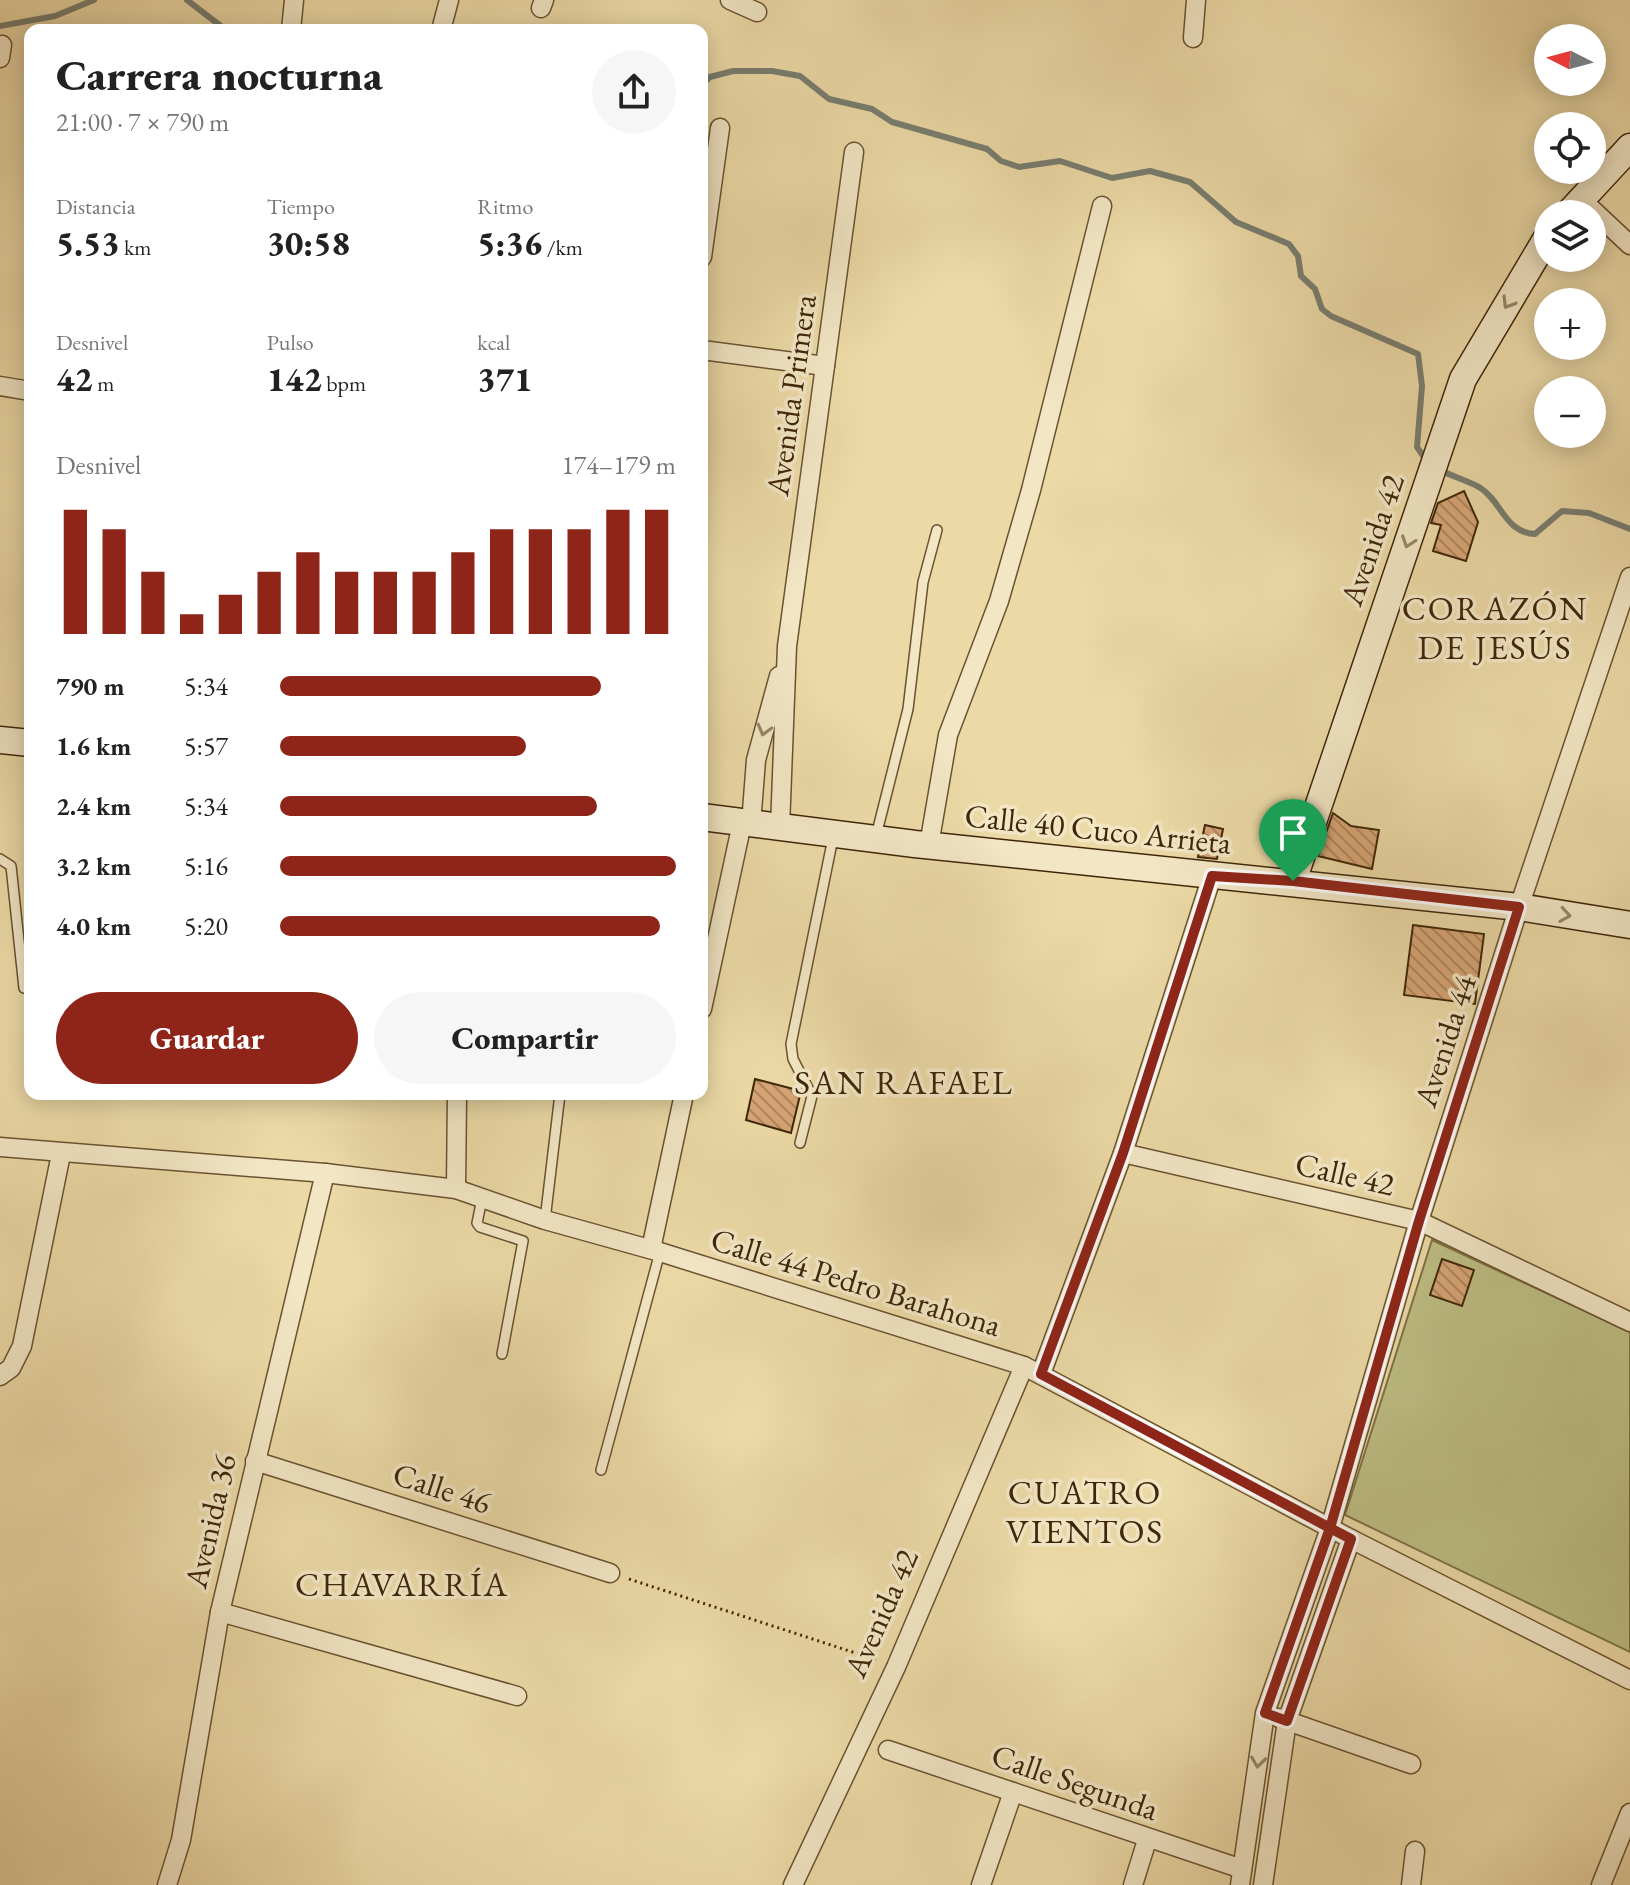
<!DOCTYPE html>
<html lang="es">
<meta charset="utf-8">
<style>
:root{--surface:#fff;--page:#f6f6f6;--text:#222;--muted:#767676;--accent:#8f2418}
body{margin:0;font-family:"EB Garamond",serif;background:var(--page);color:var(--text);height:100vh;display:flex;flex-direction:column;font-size:30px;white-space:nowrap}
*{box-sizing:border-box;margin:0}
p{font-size:26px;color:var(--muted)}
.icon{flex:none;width:44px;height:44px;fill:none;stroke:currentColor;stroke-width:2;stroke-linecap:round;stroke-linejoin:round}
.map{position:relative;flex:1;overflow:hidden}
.details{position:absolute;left:24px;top:24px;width:684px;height:1076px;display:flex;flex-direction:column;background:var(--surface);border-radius:16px;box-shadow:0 4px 20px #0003}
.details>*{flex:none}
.needle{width:52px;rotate:276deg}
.tools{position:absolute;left:1534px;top:24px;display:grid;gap:16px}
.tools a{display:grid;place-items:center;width:72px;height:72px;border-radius:50%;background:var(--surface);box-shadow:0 4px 20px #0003;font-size:40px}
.pin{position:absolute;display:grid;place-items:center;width:68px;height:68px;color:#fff;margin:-82px -34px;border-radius:50% 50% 50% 0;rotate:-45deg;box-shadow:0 0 8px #0007}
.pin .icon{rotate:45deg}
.round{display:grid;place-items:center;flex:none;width:84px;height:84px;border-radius:42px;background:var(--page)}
.headline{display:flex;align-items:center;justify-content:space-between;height:136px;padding:0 32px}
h1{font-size:44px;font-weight:800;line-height:60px}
.figures{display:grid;grid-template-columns:repeat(3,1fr);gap:12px;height:136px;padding:8px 32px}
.figures div{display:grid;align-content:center}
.figures b{font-size:34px;font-weight:800}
.figures small{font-size:22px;font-weight:400}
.figures p{font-size:22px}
.chart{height:224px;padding:16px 32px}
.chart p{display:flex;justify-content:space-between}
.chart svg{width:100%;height:144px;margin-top:8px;stroke:var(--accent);stroke-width:6}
.action{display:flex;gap:16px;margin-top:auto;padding:16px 32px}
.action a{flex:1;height:92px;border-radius:48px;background:var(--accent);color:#fff;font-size:32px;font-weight:800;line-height:92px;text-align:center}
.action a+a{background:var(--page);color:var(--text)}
ul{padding:0 32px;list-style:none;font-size:26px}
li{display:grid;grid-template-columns:128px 96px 1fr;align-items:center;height:60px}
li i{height:20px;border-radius:10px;background:var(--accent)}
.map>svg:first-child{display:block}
</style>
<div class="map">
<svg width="1630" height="1885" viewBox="0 0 1630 1885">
<defs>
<pattern id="building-back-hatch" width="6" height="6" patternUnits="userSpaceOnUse" patternTransform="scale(2)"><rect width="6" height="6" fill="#d6a475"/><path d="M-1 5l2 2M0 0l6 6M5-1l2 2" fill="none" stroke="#af855e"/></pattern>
</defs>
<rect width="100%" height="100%" fill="#ebd9a6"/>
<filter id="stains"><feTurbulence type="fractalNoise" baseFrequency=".0025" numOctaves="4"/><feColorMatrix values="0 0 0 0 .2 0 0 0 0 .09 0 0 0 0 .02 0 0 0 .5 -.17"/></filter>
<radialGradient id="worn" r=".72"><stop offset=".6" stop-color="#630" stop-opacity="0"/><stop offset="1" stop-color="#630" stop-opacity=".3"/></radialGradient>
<!-- green -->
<path fill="#bdbe83" stroke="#7e7246" stroke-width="2" d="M1432,1240L1630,1332V1652L1345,1515Z"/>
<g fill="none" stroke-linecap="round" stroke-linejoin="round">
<!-- stream -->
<g stroke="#787d6f" stroke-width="6">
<path d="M187,0L226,30"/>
<path d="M0,26L55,16L94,0"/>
<path d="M702,85L710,77L733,71H772L800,76L829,99L872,109L892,122L987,149L1001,161L1019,167L1060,161L1112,178L1150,171L1190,182L1236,222L1289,244L1298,256L1301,276L1315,289L1322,309L1331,316L1418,354L1422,386L1417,447L1426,460"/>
<path d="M1438,469C1451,476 1466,480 1479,487C1502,501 1504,532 1535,534L1562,511L1589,513L1630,529"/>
</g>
</g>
<!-- building -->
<g fill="url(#building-back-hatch)" stroke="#3f2608" stroke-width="2">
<path d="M1464,491L1478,522L1466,561L1433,551L1441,525L1431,523L1438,503Z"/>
<path d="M1333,813L1351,826L1379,830L1372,869L1318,856Z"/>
<path d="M1205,825L1223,829L1217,859L1198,857Z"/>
<path d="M1413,925L1484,934L1475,1004L1404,995Z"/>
<path d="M755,1079L801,1091L791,1133L746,1120Z"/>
<path d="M1442,1259L1474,1270L1462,1306L1430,1295Z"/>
</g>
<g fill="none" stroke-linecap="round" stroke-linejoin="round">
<defs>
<g id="service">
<path d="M876,836L908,709L923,582L937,530"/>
<path d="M0,859L11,866L24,988"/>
<path d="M800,1143L812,1096L793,1059L791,1044L833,838"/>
<path d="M482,1199L477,1223L480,1227L523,1241L502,1354"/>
<path d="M545,1220L560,1094"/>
<path d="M601,1470L660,1252"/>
</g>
<g id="minor">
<path d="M730,0L757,12"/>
<path d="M541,8L544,0"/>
<path d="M291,30L294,0"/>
<path d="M441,30L449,0"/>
<path d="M1193,38L1196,0"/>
<path d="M0,58L2,45"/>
<path d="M1582,200L1630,245"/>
<path d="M702,257L720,128"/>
<path d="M702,350L825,366"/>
<path d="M0,386L30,391"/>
<path d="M751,824L756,760L779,676"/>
<path d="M780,827L787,646L854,152"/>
<path d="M929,845L948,735L999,601L1031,490L1102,206"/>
<path d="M702,1009L742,823"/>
<path d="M0,1147L325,1173L456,1189L545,1220L660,1252L1024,1366L1351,1539L1630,1680"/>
<path d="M1123,1153L1419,1221L1630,1322"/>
<path d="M456,1189L457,1094"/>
<path d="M651,1249L684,1094"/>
<path d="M1041,1374L1123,1153L1212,876"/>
<path d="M0,1376L11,1368L22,1346L61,1154"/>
<path d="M255,1461L610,1573"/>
<path d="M220,1612L517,1696"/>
<path d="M1279,1718L1411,1764"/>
<path d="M888,1750L1242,1869"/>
<path d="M167,1885L181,1840L220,1612L325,1173"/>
<path d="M793,1885L896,1667L1024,1366"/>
<path d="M981,1885L1013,1792"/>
<path d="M1133,1885L1147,1840"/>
<path d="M1240,1885L1265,1713L1330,1528L1419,1221L1519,907L1630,577"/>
<path d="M1263,1885L1287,1721L1351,1539"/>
<path d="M1411,1885L1415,1851"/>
<path d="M1601,1885L1630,1813"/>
</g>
<g id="secondary">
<path d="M1568,214L1630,147"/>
<path d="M0,740L30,743"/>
<path d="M702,817L915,844L1519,907L1630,925"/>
<path d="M1293,881L1463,379L1548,236"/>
</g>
</defs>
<!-- service casing -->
<use href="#service" stroke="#6a5330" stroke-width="12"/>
<!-- minor casing -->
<use href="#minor" stroke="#6a5330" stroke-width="21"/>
<!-- secondary casing -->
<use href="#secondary" stroke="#3f2608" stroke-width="29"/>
<!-- path -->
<path stroke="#3f2608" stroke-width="3" stroke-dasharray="2 4" stroke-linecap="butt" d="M629,1579L880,1661"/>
<!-- service -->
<use href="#service" stroke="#f2e6c5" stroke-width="9"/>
<!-- minor -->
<use href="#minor" stroke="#f2e6c5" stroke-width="18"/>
<!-- secondary -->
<use href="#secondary" stroke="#f2e6c5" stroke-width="26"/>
</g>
<!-- one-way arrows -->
<defs><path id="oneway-chevron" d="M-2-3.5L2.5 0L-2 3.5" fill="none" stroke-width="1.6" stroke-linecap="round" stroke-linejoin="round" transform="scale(2)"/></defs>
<g stroke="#988666">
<use href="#oneway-chevron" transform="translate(1508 303) rotate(121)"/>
<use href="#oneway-chevron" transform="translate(1408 542) rotate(109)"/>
<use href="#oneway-chevron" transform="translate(764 730) rotate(105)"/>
<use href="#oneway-chevron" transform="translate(1565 915) rotate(9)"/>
<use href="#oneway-chevron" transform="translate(1258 1762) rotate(98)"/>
</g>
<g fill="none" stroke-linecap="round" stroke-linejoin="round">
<defs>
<path id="route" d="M1293,881L1212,876L1123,1153L1041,1374L1330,1528L1265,1713L1287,1721L1351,1539L1330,1528L1419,1221L1519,907L1293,881"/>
</defs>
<!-- route casing -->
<use href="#route" stroke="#fff" stroke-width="16"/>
<!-- route -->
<use href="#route" stroke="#8f2418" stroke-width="10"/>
</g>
<g text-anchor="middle" stroke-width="7" stroke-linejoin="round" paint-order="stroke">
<!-- street labels -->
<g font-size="32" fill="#3f2608" stroke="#f2e6c5">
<text transform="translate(791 395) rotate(-82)" y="11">Avenida Primera</text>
<text transform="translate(1372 540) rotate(-71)" y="11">Avenida 42</text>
<text transform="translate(1098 829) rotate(6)" y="11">Calle 40 Cuco Arrieta</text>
<text transform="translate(1445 1041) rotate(-72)" y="11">Avenida 44</text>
<text transform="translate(1345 1174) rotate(13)" y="11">Calle 42</text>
<text transform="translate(856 1282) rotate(17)" y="11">Calle 44 Pedro Barahona</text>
<text transform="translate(442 1488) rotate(18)" y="11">Calle 46</text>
<text transform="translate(210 1521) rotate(-77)" y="11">Avenida 36</text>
<text transform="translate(881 1613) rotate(-66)" y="11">Avenida 42</text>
<text transform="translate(1075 1782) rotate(19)" y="11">Calle Segunda</text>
</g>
<!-- neighbourhood labels -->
<g font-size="34" letter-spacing="2" fill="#3f2608" stroke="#f2e6c5">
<text x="1495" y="620">CORAZÓN<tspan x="1495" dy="39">DE JESÚS</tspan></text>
<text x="904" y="1094">SAN RAFAEL</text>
<text x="1085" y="1504">CUATRO<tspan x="1085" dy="39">VIENTOS</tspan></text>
<text x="402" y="1596">CHAVARRÍA</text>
</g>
</g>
<rect width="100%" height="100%" filter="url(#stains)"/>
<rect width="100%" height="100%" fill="url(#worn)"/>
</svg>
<div class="tools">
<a><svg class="needle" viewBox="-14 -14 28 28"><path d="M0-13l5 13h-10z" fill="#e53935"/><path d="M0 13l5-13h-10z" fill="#767676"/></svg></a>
<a><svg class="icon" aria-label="locate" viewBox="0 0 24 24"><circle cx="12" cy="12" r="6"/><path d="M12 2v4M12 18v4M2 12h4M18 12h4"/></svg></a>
<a><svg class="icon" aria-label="layers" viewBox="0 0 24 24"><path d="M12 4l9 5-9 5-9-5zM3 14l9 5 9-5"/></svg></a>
<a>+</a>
<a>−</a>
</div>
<div class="pin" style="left:1293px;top:881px;background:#1e9e55"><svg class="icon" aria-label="arrive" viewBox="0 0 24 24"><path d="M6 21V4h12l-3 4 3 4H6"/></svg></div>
<section class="details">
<div class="headline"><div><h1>Carrera nocturna</h1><p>21:00 · 7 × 790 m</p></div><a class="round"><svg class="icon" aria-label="share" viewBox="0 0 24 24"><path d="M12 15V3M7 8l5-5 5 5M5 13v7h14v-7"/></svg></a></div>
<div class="figures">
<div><p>Distancia</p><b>5.53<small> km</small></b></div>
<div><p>Tiempo</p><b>30:58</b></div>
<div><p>Ritmo</p><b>5:36<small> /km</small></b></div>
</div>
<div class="figures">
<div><p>Desnivel</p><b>42<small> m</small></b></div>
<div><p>Pulso</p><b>142<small> bpm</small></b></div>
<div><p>kcal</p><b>371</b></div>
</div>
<div class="chart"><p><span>Desnivel</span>174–179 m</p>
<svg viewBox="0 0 160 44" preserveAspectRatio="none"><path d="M5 44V6M15 44V12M25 44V25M35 44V38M45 44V32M55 44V25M65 44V19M75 44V25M85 44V25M95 44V25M105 44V19M115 44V12M125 44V12M135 44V12M145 44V6M155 44V6"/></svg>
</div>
<ul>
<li><b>790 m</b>5:34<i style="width:81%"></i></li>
<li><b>1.6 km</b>5:57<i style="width:62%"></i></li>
<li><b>2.4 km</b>5:34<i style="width:80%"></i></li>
<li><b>3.2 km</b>5:16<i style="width:100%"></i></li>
<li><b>4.0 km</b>5:20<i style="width:96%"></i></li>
</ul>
<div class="action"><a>Guardar</a><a>Compartir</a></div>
</section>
</div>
